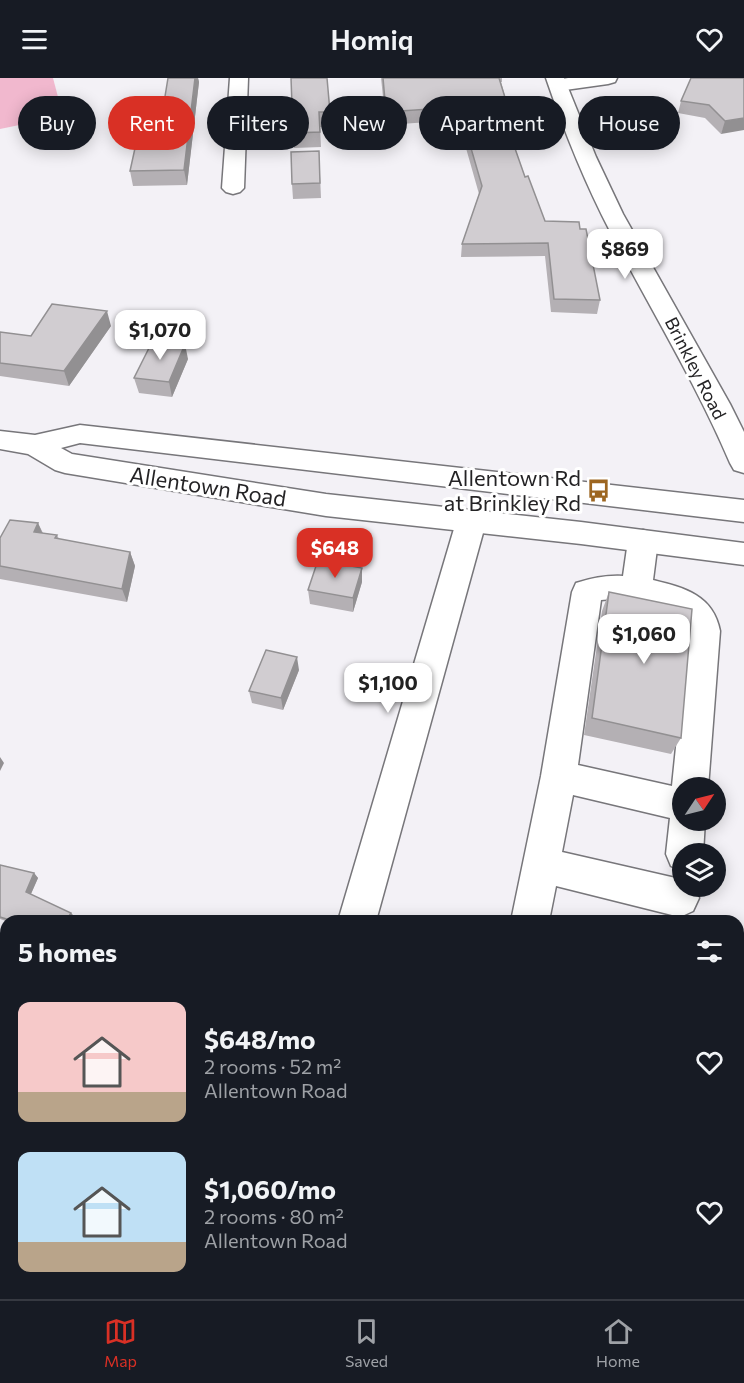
<!DOCTYPE html>
<html lang="en">
<head>
<meta charset="utf-8">
<style>
  :root { --surface:#171b24; --page:#242831; --text:#f1f3f6; --muted:#9ea1a6; --line:#363941; --accent:#d93025 }
  body { margin:0; font-family:Commissioner,sans-serif; background:var(--page); color:var(--text); height:100vh; display:flex; flex-direction:column; font-size:22px; white-space:nowrap }
  * { box-sizing:border-box; margin:0 }
  p { font-size:20px; color:var(--muted) }
  .icon { flex:none; width:33px; height:33px; fill:none; stroke:currentColor; stroke-width:2; stroke-linecap:round; stroke-linejoin:round }
  .map { position:relative; flex:1; overflow:hidden }
  .sheet { position:absolute; left:0px; top:837px; width:744px; height:384px; display:flex; flex-direction:column; background:var(--surface); border-radius:18px 18px 0 0; box-shadow:0 3px 15px #0003 }
  .sheet>* { flex:none }
  .top-card { position:absolute; left:18px; top:18px; width:708px; height:54px; display:flex; gap:12px }
  .needle { width:39px; rotate:55deg }
  .fabs { position:absolute; left:672px; top:699px; display:grid; gap:12px }
  .fabs a { display:grid; place-items:center; width:54px; height:54px; border-radius:50%; background:var(--surface); box-shadow:0 3px 15px #0003; font-size:30px }
  .price { position:absolute; translate:-50% -51px; padding:0 14px; border-radius:12px; background:#fff; color:#222; font-size:20px; line-height:39px; filter:drop-shadow(0 2px 3px #0008) }
  .price::after { content:''; position:absolute; left:50%; top:36px; width:18px; height:14px; margin-left:-9px; background:inherit; clip-path:polygon(0 0,100% 0,50% 100%) }
  .price.active { background:var(--accent); color:#fff }
  ul { padding:0; list-style:none }
  li { display:flex; align-items:center; gap:18px; height:150px; padding:0 18px }
  li span { display:grid; place-items:center; flex:none; width:168px; height:120px; border-radius:12px; color:#555 }
  li>.icon { margin-inline-start:auto }
  span .icon { width:72px; height:72px; fill:#fffc; stroke-width:1 }
  li b { font-size:26px }
  h2 { display:flex; justify-content:space-between; align-items:center; height:72px; padding:0 18px; font-size:26px }
  .pill { padding:0 21px; border-radius:27px; background:var(--surface); box-shadow:0 3px 15px #0003; font-size:21px; line-height:54px }
  .pill.active { background:var(--accent); color:#fff }
  header { display:flex; justify-content:space-between; align-items:center; height:78px; padding:0 18px; background:var(--surface); font-size:27px; font-weight:600 }
  .dock { display:flex; justify-content:space-around; align-items:center; height:84px; border-top:2px solid var(--line); background:var(--surface); font-size:16px; color:var(--muted) }
  .dock a { display:grid; justify-items:center; gap:3px }
  .dock .active { color:var(--accent) }
  .map>svg:first-child { display:block }
  .green { fill:#f1b8ce }
  .lines { fill:none; stroke-linecap:round; stroke-linejoin:round }
  .minor-casing { stroke:#77767a; stroke-width:3 }
  .major-casing { stroke:#77767a; stroke-width:3 }
  .minor { fill:#fff; fill-rule:evenodd }
  .major { fill:#fff; fill-rule:evenodd }
  .wall { fill:#b4b0b4 }
  .shaded-wall { fill:#929092 }
  .building { fill:#d1cdd1; stroke:#929092; stroke-width:1.5 }
  .labels { text-anchor:middle; dominant-baseline:central; stroke-width:6; stroke-linejoin:round; paint-order:stroke }
  .far-street-label { font-size:18px; fill:#242325; stroke:#fff }
  .poi-label { font-size:22px; fill:#242325; stroke:#fff; text-anchor:end }
  .street-label { font-size:22px; fill:#242325; stroke:#fff }
</style>
</head>
<body>
<header><svg class="icon" aria-label="menu" viewBox="0 0 24 24"><path d="M4 6h16M4 12h16M4 18h16"/></svg>Homiq<svg class="icon" aria-label="heart" viewBox="0 0 24 24"><path d="M12 20l-8-8c-3-5 5-10 8-4 3-6 11-1 8 4z"/></svg></header>
<div class="map">
<svg width="744" height="1221" viewBox="0 0 744 1221">
  <rect width="100%" height="100%" fill="#f3f1f6"/>
  <!-- green -->
  <path class="green" d="M0,0h53l10,38 -63,13z"/>
  <g class="lines">
    <defs>
      <path id="minor" d="M230,0h18l-4,110 -4,4 -7,2 -7,-2 -4,-4z
        M568,0h49l-2,4 -7,2 -50,7 -7,-2 -2,-4 2,-4z
        M471,433l10,3 5,8 -110,399h-38l118,-399 5,-8z
        M643,452l10,3 5,8 -5,39c32,8 60,15 67,51l-12,157h-26v32h23l-2,34h-21v17l-11,-5 -5,-12 4,-36 -97,-23 -11,57 118,27 2,1v6h12l5,12 -6,13 -13,6 -124,-31 -7,35h-38l30,-145 31,-184 4,-9c16,-5 30,-8 47,-7l5,-35 5,-8zM613,521c23,1 71,3 75,32l-16,155 -94,-21 23,-165z
        M0,1142l6,2v46l-6,-2z
        M107,1215h61l3,6h-61z
        M228,1215h48l-2,6h-48z"/>
      <path id="major" d="M546,0h18l32,79 27,57 107,190 14,28v41l-10,-3 -4,-7c-34,-80 -79,-153 -119,-230 -26,-50 -47,-102 -65,-155z
        M80,347l664,75v22l-664,-79 -19,5 11,6 254,40 255,28 163,21v22l-163,-21 -255,-28 -261,-43 -10,-3 -27,-16 -28,-5v-18l35,4z"/>
    </defs>
    <!-- minor casing -->
    <use href="#minor" class="minor-casing"/>
    <!-- major casing -->
    <use href="#major" class="major-casing"/>
    <!-- minor -->
    <use href="#minor" class="minor"/>
    <!-- major -->
    <use href="#major" class="major"/>
  </g>
  <!-- wall -->
  <path class="wall" d="M168,0h30l1,4 -12,103 -54,1 -3,-15 11,-32 20,-18z
    M291,0l39,34v15h-10l1,20 -27,1z
    M381,0h121v4h-1l10,35 -1,13h-1l16,47 20,44 35,8 20,71 -3,14 -46,-2 -6,-56 -84,1 1,-13 17,-50 -21,-74 -72,5z
    M744,0l-23,56 -16,-16 -27,-5 3,-12z
    M319,73l2,47 -28,1 -1,-15z
    M111,248l-42,60 -69,-10v-44l31,4z
    M188,281l-16,38 -33,-4 -5,-15z
    M38,445l5,10 14,2 2,4 71,13 5,14 -8,36 -127,-23v-41z
    M362,504l-9,30 -43,-8 -2,-14z
    M609,514l72,146 -10,16 -87,-19 18,-124z
    M299,592l-16,40 -31,-7 -3,-12z
    M0,787l34,8 4,5 -7,16 44,23 -2,4h-67l-6,-2z"/>
  <!-- shaded-wall -->
  <path class="shaded-wall" d="M195,0h3l1,4 -12,103 -3,-15z
    M744,40v12l-23,4 4,-13z
    M107,233l4,15 -42,60 -5,-15z
    M185,266l3,15 -16,38 -3,-15z
    M38,445l6,14 -10,-5z
    M130,474l5,14 -8,36 -5,-13z
    M362,490v14l-9,30v-14z
    M297,579l2,13 -16,40 -2,-12z
    M0,679l4,6 -4,8z
    M34,795l4,5 -8,18 -4,-4z
    M71,835l4,4 -2,4h-7z"/>
  <!-- building -->
  <path class="building" d="M168,0h27l-11,92 -54,1 7,-32h4l3,-18h17z
    M291,0h36l3,34h-11l1,20 -27,1z
    M383,0h116l12,39h-7l21,60 3,-1 17,45 34,1 1,7h6l14,71 -46,-1 -6,-56 -86,1 20,-58 -23,-79 -73,5z
    M691,0h53v40l-19,3 -16,-16 -28,-4z
    M319,73l1,32 -28,1 -1,-32z
    M52,226l55,7 -43,60 -64,-8v-31l31,4z
    M153,262l32,4 -16,38 -35,-4z
    M10,442l28,3 -4,9 23,3 -2,3 75,14 -8,37 -122,-23v-28z
    M318,482l44,8 -9,30 -45,-8z
    M609,514l83,17 -11,129 -89,-20z
    M266,572l31,7 -16,41 -32,-7z
    M0,787l34,8 -8,19 45,21 -5,8h-53l-13,-4z
    M0,906l6,2v79l-6,-2z"/>
  <!-- icons -->
  <defs>
    <symbol id="bus-bare" viewBox="-9 -9 18 18"><path d="M-5-6H5V4H4V6H2V4H-2V6H-4V4H-5ZM-3.5-4V0h7V-4ZM-3.5 1.2v1.5H-2V1.2ZM2 1.2v1.5H3.5V1.2Z" fill="#9d6621" stroke="#fff" stroke-width="2.5" paint-order="stroke"/></symbol>
  </defs>
  <g fill-rule="evenodd">
    <use href="#bus-bare" x="582" y="396" width="33" height="33"/>
  </g>
  <g class="labels">
    <!-- far-street labels -->
    <g class="far-street-label">
      <text transform="translate(696 290) rotate(63)">Brinkley Road</text>
    </g>
    <!-- poi labels -->
    <g class="poi-label">
      <text x="581" y="399">Allentown Rd<tspan x="581" dy="25">at Brinkley Rd</tspan></text>
    </g>
    <!-- street labels -->
    <g class="street-label">
      <text transform="translate(208 408) rotate(9)">Allentown Road</text>
    </g>
  </g>
</svg>
<div class="fabs">
<a><svg class="needle" viewBox="-14 -14 28 28"><path d="M0-13l5 13h-10z" fill="#e53935"/><path d="M0 13l5-13h-10z" fill="#9ea1a6"/></svg></a>
<a><svg class="icon" aria-label="layers" viewBox="0 0 24 24"><path d="M12 4l9 5-9 5-9-5zM3 14l9 5 9-5"/></svg></a>
</div>
<b class="price" style="left:625px;top:202px">$869</b>
<b class="price" style="left:160px;top:283px">$1,070</b>
<b class="price active" style="left:335px;top:501px">$648</b>
<b class="price" style="left:644px;top:587px">$1,060</b>
<b class="price" style="left:388px;top:636px">$1,100</b>
<div class="top-card">
<a class="pill">Buy</a>
<a class="pill active">Rent</a>
<a class="pill">Filters</a>
<a class="pill">New</a>
<a class="pill">Apartment</a>
<a class="pill">House</a>
</div>
<section class="sheet">
<h2>5 homes<svg class="icon" aria-label="filters" viewBox="0 0 24 24"><path d="M4 7h16M4 17h16"/><circle cx="9" cy="7" r="2"/><circle cx="15" cy="17" r="2"/></svg></h2>
<ul>
<li><span style="background:linear-gradient(#f6c9c9 75%,#b9a48a 0)"><svg class="icon" aria-label="home" viewBox="0 0 24 24"><path d="M3 11l9-7 9 7M6 9v11h12V9"/></svg></span><div><b>$648/mo</b><p>2 rooms · 52 m²</p><p>Allentown Road</p></div><svg class="icon" aria-label="heart" viewBox="0 0 24 24"><path d="M12 20l-8-8c-3-5 5-10 8-4 3-6 11-1 8 4z"/></svg></li>
<li><span style="background:linear-gradient(#bfe0f5 75%,#b9a48a 0)"><svg class="icon" aria-label="home" viewBox="0 0 24 24"><path d="M3 11l9-7 9 7M6 9v11h12V9"/></svg></span><div><b>$1,060/mo</b><p>2 rooms · 80 m²</p><p>Allentown Road</p></div><svg class="icon" aria-label="heart" viewBox="0 0 24 24"><path d="M12 20l-8-8c-3-5 5-10 8-4 3-6 11-1 8 4z"/></svg></li>
</ul>
</section>
</div>
<nav class="dock">
<a class="active"><svg class="icon" aria-label="map" viewBox="0 0 24 24"><path d="M3 6l6-2 6 2 6-2v14l-6 2-6-2-6 2zM9 4v14M15 6v14"/></svg>Map</a>
<a><svg class="icon" aria-label="saved" viewBox="0 0 24 24"><path d="M7 4h10v16l-5-4-5 4z"/></svg>Saved</a>
<a><svg class="icon" aria-label="home" viewBox="0 0 24 24"><path d="M3 11l9-7 9 7M6 9v11h12V9"/></svg>Home</a>
</nav>
</body>
</html>
